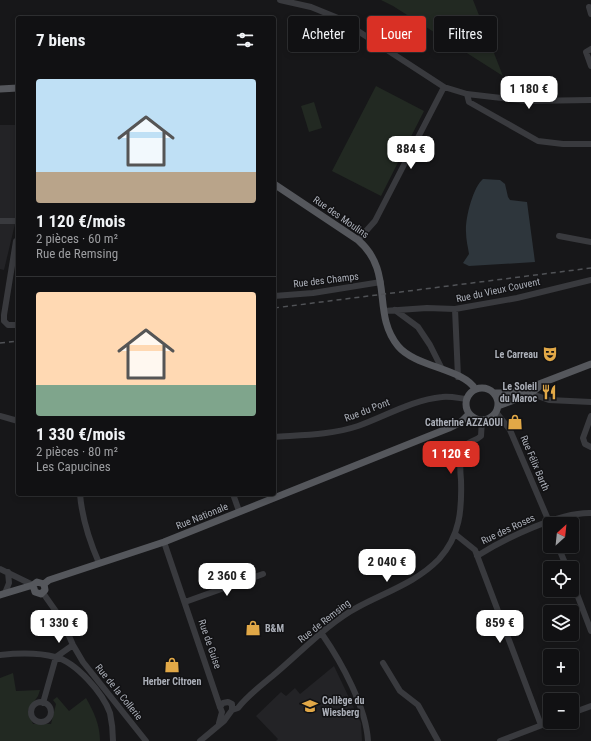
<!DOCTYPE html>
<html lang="fr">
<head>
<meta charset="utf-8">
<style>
  :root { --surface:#111113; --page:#1a1a1c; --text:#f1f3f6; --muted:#9c9da0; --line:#303133; --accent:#d93025 }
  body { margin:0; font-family:"Roboto Condensed",sans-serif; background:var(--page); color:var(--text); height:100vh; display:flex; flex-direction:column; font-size:15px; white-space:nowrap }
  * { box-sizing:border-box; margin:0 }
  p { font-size:13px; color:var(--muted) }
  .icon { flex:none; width:22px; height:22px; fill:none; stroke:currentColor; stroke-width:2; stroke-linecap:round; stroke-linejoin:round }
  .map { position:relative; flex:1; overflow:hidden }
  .panel { position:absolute; left:16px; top:16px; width:260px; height:480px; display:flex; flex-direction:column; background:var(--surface); border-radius:4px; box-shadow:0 2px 6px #0003,0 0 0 1px var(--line) }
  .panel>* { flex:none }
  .top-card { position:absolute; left:288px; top:16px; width:243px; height:36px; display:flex; gap:8px }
  .needle { width:26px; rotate:27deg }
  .fabs { position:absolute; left:543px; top:517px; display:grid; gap:8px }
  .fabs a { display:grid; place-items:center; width:36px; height:36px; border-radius:4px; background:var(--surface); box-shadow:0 2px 6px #0003,0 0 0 1px var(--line); font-size:20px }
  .price { position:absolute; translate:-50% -34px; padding:0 9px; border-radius:8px; background:#fff; color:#222; font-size:13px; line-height:26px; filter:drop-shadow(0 1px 2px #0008) }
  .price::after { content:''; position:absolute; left:50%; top:24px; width:12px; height:9px; margin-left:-6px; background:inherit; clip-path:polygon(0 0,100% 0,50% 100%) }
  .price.selected { background:var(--accent); color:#fff }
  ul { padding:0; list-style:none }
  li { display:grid; align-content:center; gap:8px; height:212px; padding:0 20px }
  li+li { border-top:1px solid var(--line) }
  li span { display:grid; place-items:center; height:124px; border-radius:4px; color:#555 }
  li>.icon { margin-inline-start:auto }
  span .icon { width:72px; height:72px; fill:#fffc; stroke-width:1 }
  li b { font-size:17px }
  h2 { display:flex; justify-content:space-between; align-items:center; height:48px; padding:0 20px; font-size:17px }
  .pill { padding:0 14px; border-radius:4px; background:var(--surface); box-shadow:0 2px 6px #0003,0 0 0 1px var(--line); font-size:14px; line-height:36px }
  .pill.selected { background:var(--accent); color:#fff }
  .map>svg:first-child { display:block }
  .built { fill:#232326 }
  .green { fill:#222922 }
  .water { fill:#2e363c }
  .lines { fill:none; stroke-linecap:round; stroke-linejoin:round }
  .minor { stroke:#393a3e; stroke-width:6 }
  .major { stroke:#55575c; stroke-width:7 }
  .rail { stroke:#505256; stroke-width:1.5; stroke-dasharray:5 4; stroke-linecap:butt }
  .labels { text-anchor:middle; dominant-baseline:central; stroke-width:3; stroke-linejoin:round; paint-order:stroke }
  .street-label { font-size:10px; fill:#abafb8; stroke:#121214 }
  .poi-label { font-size:10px; font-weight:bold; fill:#abafb8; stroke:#121214; text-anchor:end }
</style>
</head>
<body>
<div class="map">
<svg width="591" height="741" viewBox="0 0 591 741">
  <rect width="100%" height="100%" fill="#171719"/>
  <!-- built -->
  <path class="built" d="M0,125h18v100l-3,-1 -11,46 -4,-1z
    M334,666l27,57 1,18h-86l2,-2 -22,-23 25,-24 5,4 9,-8 5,6z"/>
  <!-- green -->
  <path class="green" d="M381,0h92l30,76 -110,-70z
    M376,86l48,25 -43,85 -49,-25z
    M314,102l8,26 -13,4 -8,-26z
    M13,673l3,18 24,-1 -2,6 -10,14 5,14h18l5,-20 -3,-4 4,-3 12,14 17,-13c8,14 14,27 14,43h-100v-63z"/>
  <!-- water -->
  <path class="water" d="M483,179l17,1 5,4 3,13 2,3 17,2 8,60 -66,4 -6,-3 6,-9c-1,-7 -3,-14 -3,-22 -1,-13 7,-45 17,-53z"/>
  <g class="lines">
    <!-- minor -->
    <path class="minor" d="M280,0l31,7 27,11 106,69 23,7 60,7 64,-1
      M589,7l2,7
      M591,49l-5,3 5,14
      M467,94l2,8 69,39 25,3h28
      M0,221h18
      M559,236l32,6
      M358,240l17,-19 69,-134
      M16,241l-12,74v6l4,4h10
      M274,296l39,-3 68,-11
      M455,309l3,68
      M395,310l23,17 12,18 12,24
      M384,311l43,-3 28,1 62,-11 74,-18
      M532,394l17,6 42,2
      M496,412l14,18 40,94
      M0,416l18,5
      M591,416l-8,22 2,6 6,3
      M274,437c28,-2 57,-2 84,-11 28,-10 54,-26 84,-29 8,-1 16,1 24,2
      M80,494c2,25 9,46 19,69
      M233,494l6,17
      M455,534l20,16 66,175
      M164,542l56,165 2,5 -3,11
      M558,546l9,22
      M477,556c27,-17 82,-44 114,-43
      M0,569l33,16
      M572,581l19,50
      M5,593l4,-10 -1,-11
      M43,593l19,27 11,25 10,17 63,79
      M185,602l78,-28
      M322,634c20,29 44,73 46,107
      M0,655c18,-2 37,-3 55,2 21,5 48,36 55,56 2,9 3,19 3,28
      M383,663l17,28 18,14 20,36
      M31 712a10 10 0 1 1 20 0a10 10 0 1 1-20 0Z
      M43,703l13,-46 17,-12
      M220,707l3,-4 5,-1 4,2v6
      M572,713l19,-7
      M200,741l24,-20 8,-11 6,-2c10,-13 25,-24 38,-35 25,-21 53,-51 82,-66 28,-15 59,-25 81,-48 21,-23 23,-49 22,-79 -1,-10 -2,-24 3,-33 4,-6 12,-6 17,-11l1,-16
      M500,741l50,-19"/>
    <!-- major -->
    <path class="major" d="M0,89l18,-1
      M274,184l84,56c37,32 13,73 40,106 17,21 66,23 77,43
      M466 404a16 16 0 1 1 32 0a16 16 0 1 1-32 0Z
      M494,393h16l11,-2 70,-27
      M498,406l32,-12 11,-9
      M44,584l5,-4 115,-38 285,-114 12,-6 8,-8
      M33,585l2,7 6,2 4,-4 -1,-6
      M0,595l33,-10 4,-3 7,2"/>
    <!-- rail -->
    <path class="rail" d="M274,308l317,-40
      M0,343l18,-2"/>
  </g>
  <!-- icons -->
  <defs>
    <symbol id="theatre-bare" viewBox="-9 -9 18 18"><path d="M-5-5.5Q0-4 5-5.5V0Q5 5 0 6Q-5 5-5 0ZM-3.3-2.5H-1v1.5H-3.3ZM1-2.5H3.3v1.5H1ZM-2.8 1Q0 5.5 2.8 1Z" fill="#e1a847" stroke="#121214" stroke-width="2.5" paint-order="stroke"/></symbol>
    <symbol id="restaurant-bare" viewBox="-9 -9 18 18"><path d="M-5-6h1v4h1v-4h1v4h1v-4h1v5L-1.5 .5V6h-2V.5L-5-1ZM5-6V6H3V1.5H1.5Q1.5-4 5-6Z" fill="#e1a847" stroke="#121214" stroke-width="2.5" paint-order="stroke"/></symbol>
    <symbol id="shop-bare" viewBox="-9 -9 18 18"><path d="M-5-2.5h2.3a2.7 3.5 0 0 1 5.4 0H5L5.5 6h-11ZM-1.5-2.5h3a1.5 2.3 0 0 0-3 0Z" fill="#e1a847" stroke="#121214" stroke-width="2.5" paint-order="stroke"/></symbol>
    <symbol id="school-bare" viewBox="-9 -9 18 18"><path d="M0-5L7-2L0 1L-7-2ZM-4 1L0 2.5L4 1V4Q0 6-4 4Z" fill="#e1a847" stroke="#121214" stroke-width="2.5" paint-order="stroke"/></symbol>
  </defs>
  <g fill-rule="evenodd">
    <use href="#theatre-bare" x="539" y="343" width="22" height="22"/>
    <use href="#restaurant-bare" x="538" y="381" width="22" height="22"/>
    <use href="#shop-bare" x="504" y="411" width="22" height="22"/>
    <use href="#shop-bare" x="242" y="617" width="22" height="22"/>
    <use href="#shop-bare" x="161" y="654" width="22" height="22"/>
    <use href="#school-bare" x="299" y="695" width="22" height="22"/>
  </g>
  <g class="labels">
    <!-- street labels -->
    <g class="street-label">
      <text transform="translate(341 217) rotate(35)">Rue des Moulins</text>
      <text transform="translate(326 280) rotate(-7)">Rue des Champs</text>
      <text transform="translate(498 290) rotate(-12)">Rue du Vieux Couvent</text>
      <text transform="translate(367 410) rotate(-21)">Rue du Pont</text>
      <text transform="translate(535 463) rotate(67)">Rue Félix Barth</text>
      <text transform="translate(202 516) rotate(-22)">Rue Nationale</text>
      <text transform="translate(508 529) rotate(-25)">Rue des Roses</text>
      <text transform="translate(324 621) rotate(-38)">Rue de Remsing</text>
      <text transform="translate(210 644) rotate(71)">Rue de Guise</text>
      <text transform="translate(119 692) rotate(51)">Rue de la Collerie</text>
    </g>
    <!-- poi labels -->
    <g class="poi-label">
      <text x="538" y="354">Le Carreau</text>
      <text x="537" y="386">Le Soleil<tspan x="537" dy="12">du Maroc</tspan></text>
      <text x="503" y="422">Catherine AZZAOUI</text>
      <text x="265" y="628" text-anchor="start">B&amp;M</text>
      <text x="172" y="681" text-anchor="middle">Herber Citroen</text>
      <text x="322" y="700" text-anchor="start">Collège du<tspan x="322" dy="12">Wiesberg</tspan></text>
    </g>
  </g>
</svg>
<div class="fabs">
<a><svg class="needle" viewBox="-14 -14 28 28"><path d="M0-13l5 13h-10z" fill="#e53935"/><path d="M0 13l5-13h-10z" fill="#9c9da0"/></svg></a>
<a><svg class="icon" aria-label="locate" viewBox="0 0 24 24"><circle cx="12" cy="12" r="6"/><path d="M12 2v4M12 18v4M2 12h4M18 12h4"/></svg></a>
<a><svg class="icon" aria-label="layers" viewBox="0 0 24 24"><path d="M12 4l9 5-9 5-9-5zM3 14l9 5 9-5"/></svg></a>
<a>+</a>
<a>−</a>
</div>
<b class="price" style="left:529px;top:110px">1 180 €</b>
<b class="price" style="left:411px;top:170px">884 €</b>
<b class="price selected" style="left:451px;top:475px">1 120 €</b>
<b class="price" style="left:387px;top:583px">2 040 €</b>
<b class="price" style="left:227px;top:597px">2 360 €</b>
<b class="price" style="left:59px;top:644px">1 330 €</b>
<b class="price" style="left:500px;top:644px">859 €</b>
<div class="top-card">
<a class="pill">Acheter</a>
<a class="pill selected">Louer</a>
<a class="pill">Filtres</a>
</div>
<section class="panel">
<h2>7 biens<svg class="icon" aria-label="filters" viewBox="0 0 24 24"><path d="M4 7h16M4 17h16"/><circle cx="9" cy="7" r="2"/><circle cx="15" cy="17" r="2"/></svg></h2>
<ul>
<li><span style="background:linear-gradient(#bfe0f5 75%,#b9a48a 0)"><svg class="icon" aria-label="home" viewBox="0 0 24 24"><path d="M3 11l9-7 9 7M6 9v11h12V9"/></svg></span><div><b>1 120 €/mois</b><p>2 pièces · 60 m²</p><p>Rue de Remsing</p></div></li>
<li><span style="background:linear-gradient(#ffd9b3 75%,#7fa58c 0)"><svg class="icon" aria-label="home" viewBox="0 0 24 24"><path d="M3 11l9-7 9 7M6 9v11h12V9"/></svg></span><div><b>1 330 €/mois</b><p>2 pièces · 80 m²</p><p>Les Capucines</p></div></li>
</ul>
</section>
</div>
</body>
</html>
